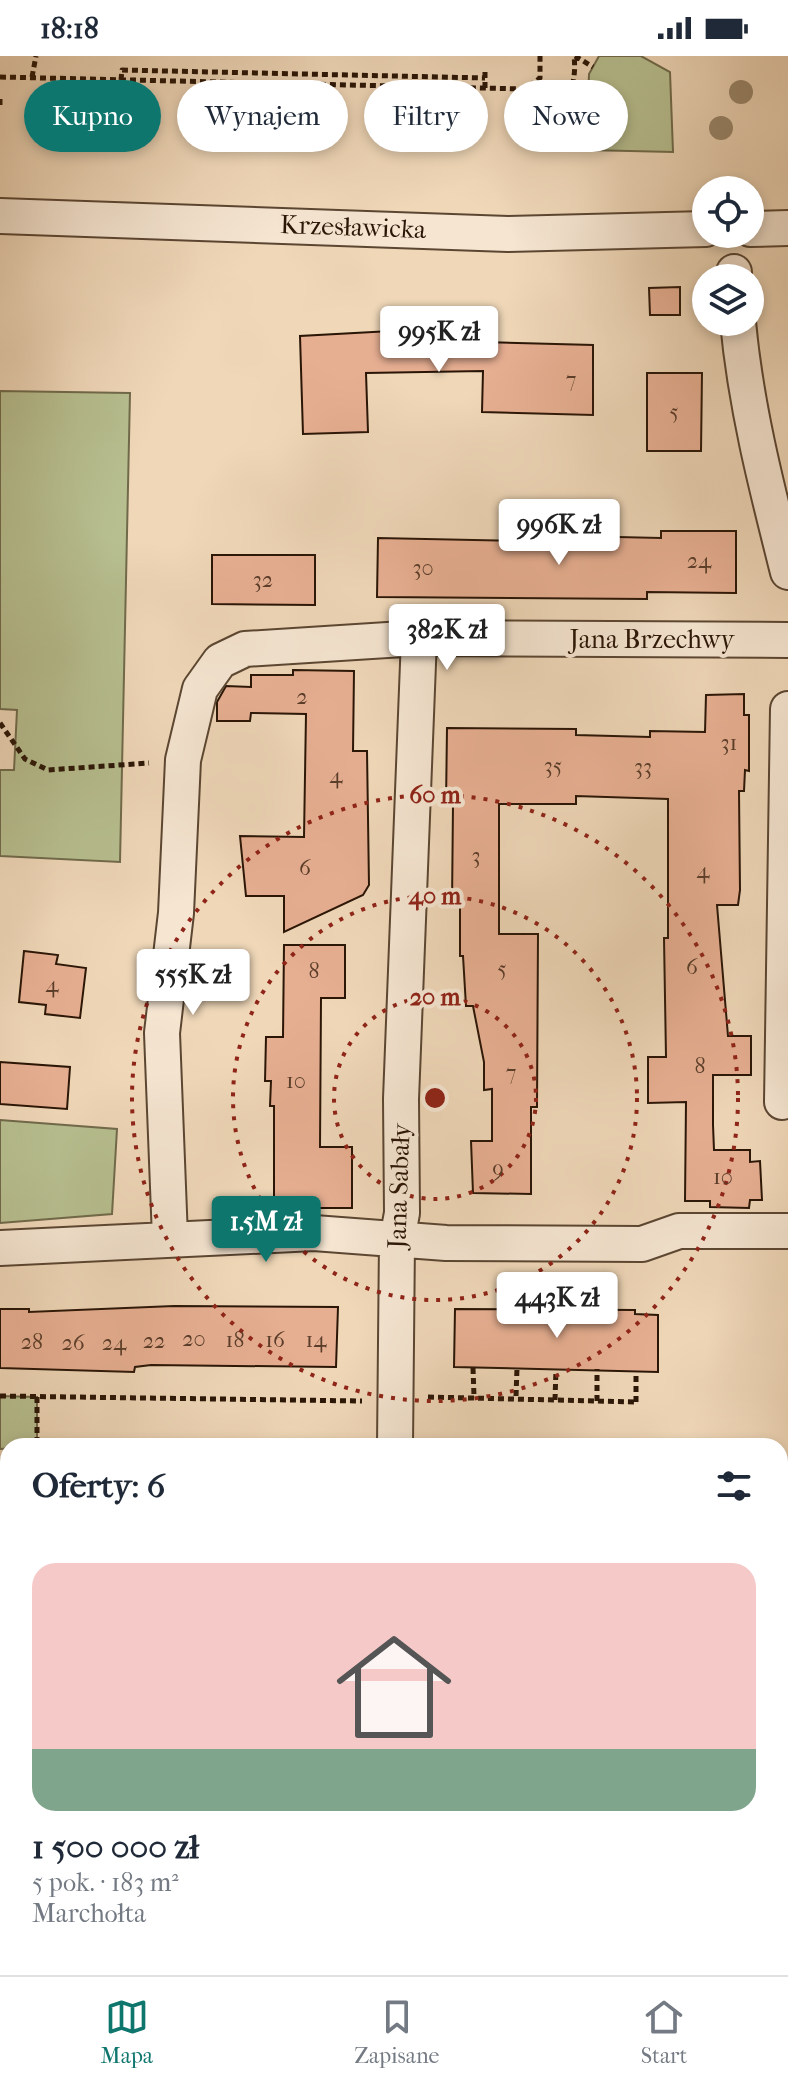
<!DOCTYPE html>
<html lang="pl">
<head>
<meta charset="utf-8">
<style>
  :root { --surface:#fff; --page:#f6f6f7; --text:#1f2937; --muted:#747a83; --line:#e0e1e3; --accent:#0f766e }
  body { margin:0; font-family:"IM FELL French Canon",serif; background:var(--page); color:var(--text); height:100vh; display:flex; flex-direction:column; font-size:30px; white-space:nowrap }
  * { box-sizing:border-box; margin:0 }
  p { font-size:26px; color:var(--muted) }
  .icon { flex:none; width:44px; height:44px; fill:none; stroke:currentColor; stroke-width:2; stroke-linecap:round; stroke-linejoin:round }
  .map { position:relative; flex:1; overflow:hidden }
  .details { position:absolute; left:0px; top:1382px; width:788px; height:538px; display:flex; flex-direction:column; background:var(--surface); border-radius:24px 24px 0 0; box-shadow:0 4px 12px #0003 }
  .details>* { flex:none }
  .top-card { position:absolute; left:24px; top:24px; width:740px; height:72px; display:flex; gap:16px }
  .tools { position:absolute; left:692px; top:120px; display:grid; gap:16px }
  .tools a { display:grid; place-items:center; width:72px; height:72px; border-radius:50%; background:var(--surface); box-shadow:0 4px 12px #0003; font-size:40px }
  .price { position:absolute; translate:-50% -68px; padding:0 18px; border-radius:8px; background:#fff; color:#222; font-size:26px; line-height:52px; filter:drop-shadow(0 2px 4px #0008) }
  .price::after { content:''; position:absolute; left:50%; top:48px; width:24px; height:18px; margin-left:-12px; background:inherit; clip-path:polygon(0 0,100% 0,50% 100%) }
  .price.current { background:var(--accent); color:#fff }
  ul { padding:0; list-style:none }
  li { display:grid; align-content:center; gap:16px; height:424px; padding:0 32px }
  li span { display:grid; place-items:center; height:248px; border-radius:24px; color:#555 }
  li>.icon { margin-inline-start:auto }
  span .icon { width:144px; height:144px; fill:#fffc; stroke-width:1 }
  li b { font-size:34px }
  h2 { display:flex; justify-content:space-between; align-items:center; height:96px; padding:0 32px; font-size:34px }
  .tag { padding:0 28px; border-radius:36px; background:var(--surface); box-shadow:0 4px 12px #0003; font-size:28px; line-height:72px }
  .tag.current { background:var(--accent); color:#fff }
  .status { display:flex; justify-content:space-between; align-items:center; height:56px; padding:0 40px; background:var(--surface); direction:ltr }
  .status svg { height:22px; fill:currentColor }
  .tab-bar { display:flex; justify-content:space-around; align-items:center; height:112px; border-top:2px solid var(--line); background:var(--surface); font-size:22px; color:var(--muted) }
  .tab-bar a { display:grid; justify-items:center; gap:4px }
  .tab-bar .current { color:var(--accent) }
  .map>svg:first-child { display:block }
  .green { fill:#b7bf90; stroke:#706a4b; stroke-width:2 }
  .building { fill:#e7af92; stroke:#2a1506; stroke-width:2 }
  .lines { fill:none; stroke-linecap:round; stroke-linejoin:round }
  .minor-casing { stroke:#5b4632; stroke-width:38 }
  .path { stroke:#2a1506; stroke-width:5; stroke-dasharray:6 4; stroke-linecap:butt }
  .minor { stroke:#f5e5d1; stroke-width:34 }
  .tree { fill:#9a886d }
  .ring { fill:none; stroke:#8f2418; stroke-width:4; stroke-dasharray:4 8 }
  .labels { text-anchor:middle; dominant-baseline:central; stroke-width:8; stroke-linejoin:round; paint-order:stroke }
  .number-label { font-size:22px; fill:#593c29 }
  .street-label { font-size:26px; fill:#2a1506; stroke:#f5e5d1 }
  .centre { fill:#8f2418; stroke:#f5e5d1; stroke-width:4 }
  .ring-label { font-size:24px; text-anchor:middle; font-weight:bold; fill:#8f2418; stroke:#f5e5d1; stroke-width:8; stroke-linejoin:round; paint-order:stroke }
</style>
</head>
<body>
<div class="status"><b>18:18</b><svg viewBox="0 0 49 12"><path d="M0 12V9h3v3zM5 12V6h3v6zM10 12V3h3v9zM15 12V0h3v12zM26 1h20v11H26zM47 4h2v5h-2z"/></svg></div>
<div class="map">
<svg width="788" height="1919" viewBox="0 0 788 1919">
  <rect width="100%" height="100%" fill="#efd7b8"/>
  <filter id="stains"><feTurbulence type="fractalNoise" baseFrequency=".0025" numOctaves="4"/><feColorMatrix values="0 0 0 0 .2 0 0 0 0 .09 0 0 0 0 .02 0 0 0 .5 -.17"/></filter>
  <radialGradient id="worn" r=".72"><stop offset=".6" stop-color="#630" stop-opacity="0"/><stop offset="1" stop-color="#630" stop-opacity=".3"/></radialGradient>
  <!-- green -->
  <path class="green" d="M599,0h42l29,16 3,80 -87,-2 3,-76z
    M0,335l130,2 -10,469 -120,-6v-86h14l3,-60 -17,-1z
    M0,1064l117,9 -5,85 -112,9z
    M0,1340l37,1v49l-37,3z
    M8,1396v98l-8,6v-62z
    M0,1581l8,5v80l-3,17h-5z"/>
  <!-- building -->
  <path class="building" d="M680,231v28h-30l-1,-27z
    M446,272v13l147,4v70l-111,-3 1,-41 -117,2 2,59 -65,2 -3,-98z
    M647,317h55l-1,78h-54z
    M661,475h75v62l-89,-1v7l-270,-2 1,-59 195,4v-6l88,2z
    M212,499h103v50l-103,-1z
    M293,614l61,1 -1,80h14l2,134 -6,10 -79,37v-36h-38l-6,-60 64,1 2,-123 -55,-1 -1,8h-33v-19l9,-16 25,1v-12h42z
    M744,638v21h5v56l-4,-1 -1,21h-5l1,99 -2,15h-21l11,131h23v39h-38v50l1,25h36v12l10,-1 2,39h-12l-1,8 -39,-1v-6h-25l1,-99 -38,1v-46h18l-2,-119h4v-139l-92,-3v8h-77v130h39l-1,173h-6v87l-58,-1 -2,-52h21v-52l-8,1v-28l-11,-56h-7l-3,-50h-3v-52h-8l1,-100h-7l1,-76 129,1v6l74,2v-6l55,1 1,-37z
    M284,889h61v53h-24l-1,149h32v61h-78v-102h-4l1,-25h-6l1,-44h17z
    M24,895l34,4 -2,9 30,4 -6,50 -35,-4 1,-9 -27,-3z
    M0,1006l70,5 -3,42 -67,-5z
    M174,1250l164,1 -2,60 -185,-2 -16,2 -1,5 -134,-4v-59h29v3z
    M455,1253l180,1v4l23,1v57l-204,-5z"/>
  <g class="lines">
    <defs>
      <path id="minor" d="M0,160l508,18 198,-5
        M750,173l38,-1
        M734,216v6
        M738,266c8,86 29,167 50,250
        M782,1046l6,-393
        M170,1182l-8,-205 14,-120 7,-153 17,-71 20,-28 25,-12 174,-11 369,2
        M0,1192l314,-15 132,10 196,1 37,-13h109
        M395,1390l2,-206 5,-27 -1,-114 18,-461
        M8,1524l-3,15 3,15
        M780,1840h8
        M392,1912v7"/>
    </defs>
    <!-- minor casing -->
    <use href="#minor" class="minor-casing"/>
    <!-- path -->
    <path class="path" d="M575,0l18,11
      M0,21l525,12 15,-11v-22
      M32,21l4,-21
      M121,24l1,-10 363,8
      M485,32v-19
      M0,49v-10
      M529,66c34,-7 49,-32 45,-66
      M0,667l25,36 23,11 101,-7
      M473,1312l1,28
      M0,1340l362,5
      M516,1340l1,-28
      M37,1341v49
      M428,1341l210,5
      M555,1344l1,-31
      M597,1345v-32
      M636,1346v-30
      M0,1443l8,1
      M73,1919l2,-7"/>
    <!-- minor -->
    <use href="#minor" class="minor"/>
  </g>
  <!-- trees -->
  <g class="tree">
    <circle cx="741" cy="36" r="12"/>
    <circle cx="721" cy="72" r="12"/>
  </g>
  <!-- distance rings -->
  <g class="ring">
    <circle cx="435" cy="1042" r="101"/>
    <circle cx="435" cy="1042" r="202"/>
    <circle cx="435" cy="1042" r="303"/>
  </g>
  <g class="labels">
    <!-- number labels -->
    <g class="number-label">
      <text x="571" y="324">7</text>
      <text x="674" y="356">5</text>
      <text x="699" y="505">24</text>
      <text x="423" y="512">30</text>
      <text x="263" y="524">32</text>
      <text x="302" y="641">2</text>
      <text x="729" y="687">31</text>
      <text x="553" y="710">35</text>
      <text x="643" y="711">33</text>
      <text x="336" y="720">4</text>
      <text x="476" y="800">3</text>
      <text x="305" y="812">6</text>
      <text x="703" y="815">4</text>
      <text x="692" y="911">6</text>
      <text x="502" y="913">5</text>
      <text x="314" y="915">8</text>
      <text x="52" y="929">4</text>
      <text x="700" y="1010">8</text>
      <text x="511" y="1017">7</text>
      <text x="296" y="1025">10</text>
      <text x="498" y="1113">9</text>
      <text x="723" y="1121">10</text>
      <text x="194" y="1283">20</text>
      <text x="235" y="1284">18</text>
      <text x="275" y="1284">16</text>
      <text x="316" y="1284">14</text>
      <text x="154" y="1285">22</text>
      <text x="32" y="1286">28</text>
      <text x="73" y="1287">26</text>
      <text x="114" y="1287">24</text>
    </g>
    <!-- street labels -->
    <g class="street-label">
      <text transform="translate(353 171) rotate(2)">Krzesławicka</text>
      <text x="652" y="583">Jana Brzechwy</text>
      <text transform="translate(399 1130) rotate(-88)">Jana Sabały</text>
    </g>
  </g>
  <circle cx="435" cy="1042" r="12" class="centre"/>
  <g class="ring-label">
    <text x="435" y="747">60 m</text>
    <text x="435" y="848">40 m</text>
    <text x="435" y="949">20 m</text>
  </g>
  <rect width="100%" height="100%" filter="url(#stains)"/>
  <rect width="100%" height="100%" fill="url(#worn)"/>
</svg>
<div class="tools">
<a><svg class="icon" aria-label="locate" viewBox="0 0 24 24"><circle cx="12" cy="12" r="6"/><path d="M12 2v4M12 18v4M2 12h4M18 12h4"/></svg></a>
<a><svg class="icon" aria-label="layers" viewBox="0 0 24 24"><path d="M12 4l9 5-9 5-9-5zM3 14l9 5 9-5"/></svg></a>
</div>
<b class="price" style="left:439px;top:318px">995K zł</b>
<b class="price" style="left:559px;top:511px">996K zł</b>
<b class="price" style="left:447px;top:616px">382K zł</b>
<b class="price" style="left:193px;top:961px">555K zł</b>
<b class="price current" style="left:266px;top:1208px">1.5M zł</b>
<b class="price" style="left:557px;top:1284px">443K zł</b>
<div class="top-card">
<a class="tag current">Kupno</a>
<a class="tag">Wynajem</a>
<a class="tag">Filtry</a>
<a class="tag">Nowe</a>
</div>
<section class="details">
<h2>Oferty: 6<svg class="icon" aria-label="filters" viewBox="0 0 24 24"><path d="M4 7h16M4 17h16"/><circle cx="9" cy="7" r="2"/><circle cx="15" cy="17" r="2"/></svg></h2>
<ul>
<li><span style="background:linear-gradient(#f6c9c9 75%,#7fa58c 0)"><svg class="icon" aria-label="home" viewBox="0 0 24 24"><path d="M3 11l9-7 9 7M6 9v11h12V9"/></svg></span><div><b>1 500 000 zł</b><p>5 pok. · 183 m²</p><p>Marchołta</p></div></li>
</ul>
</section>
</div>
<nav class="tab-bar">
<a class="current"><svg class="icon" aria-label="map" viewBox="0 0 24 24"><path d="M3 6l6-2 6 2 6-2v14l-6 2-6-2-6 2zM9 4v14M15 6v14"/></svg>Mapa</a>
<a><svg class="icon" aria-label="saved" viewBox="0 0 24 24"><path d="M7 4h10v16l-5-4-5 4z"/></svg>Zapisane</a>
<a><svg class="icon" aria-label="home" viewBox="0 0 24 24"><path d="M3 11l9-7 9 7M6 9v11h12V9"/></svg>Start</a>
</nav>
</body>
</html>
